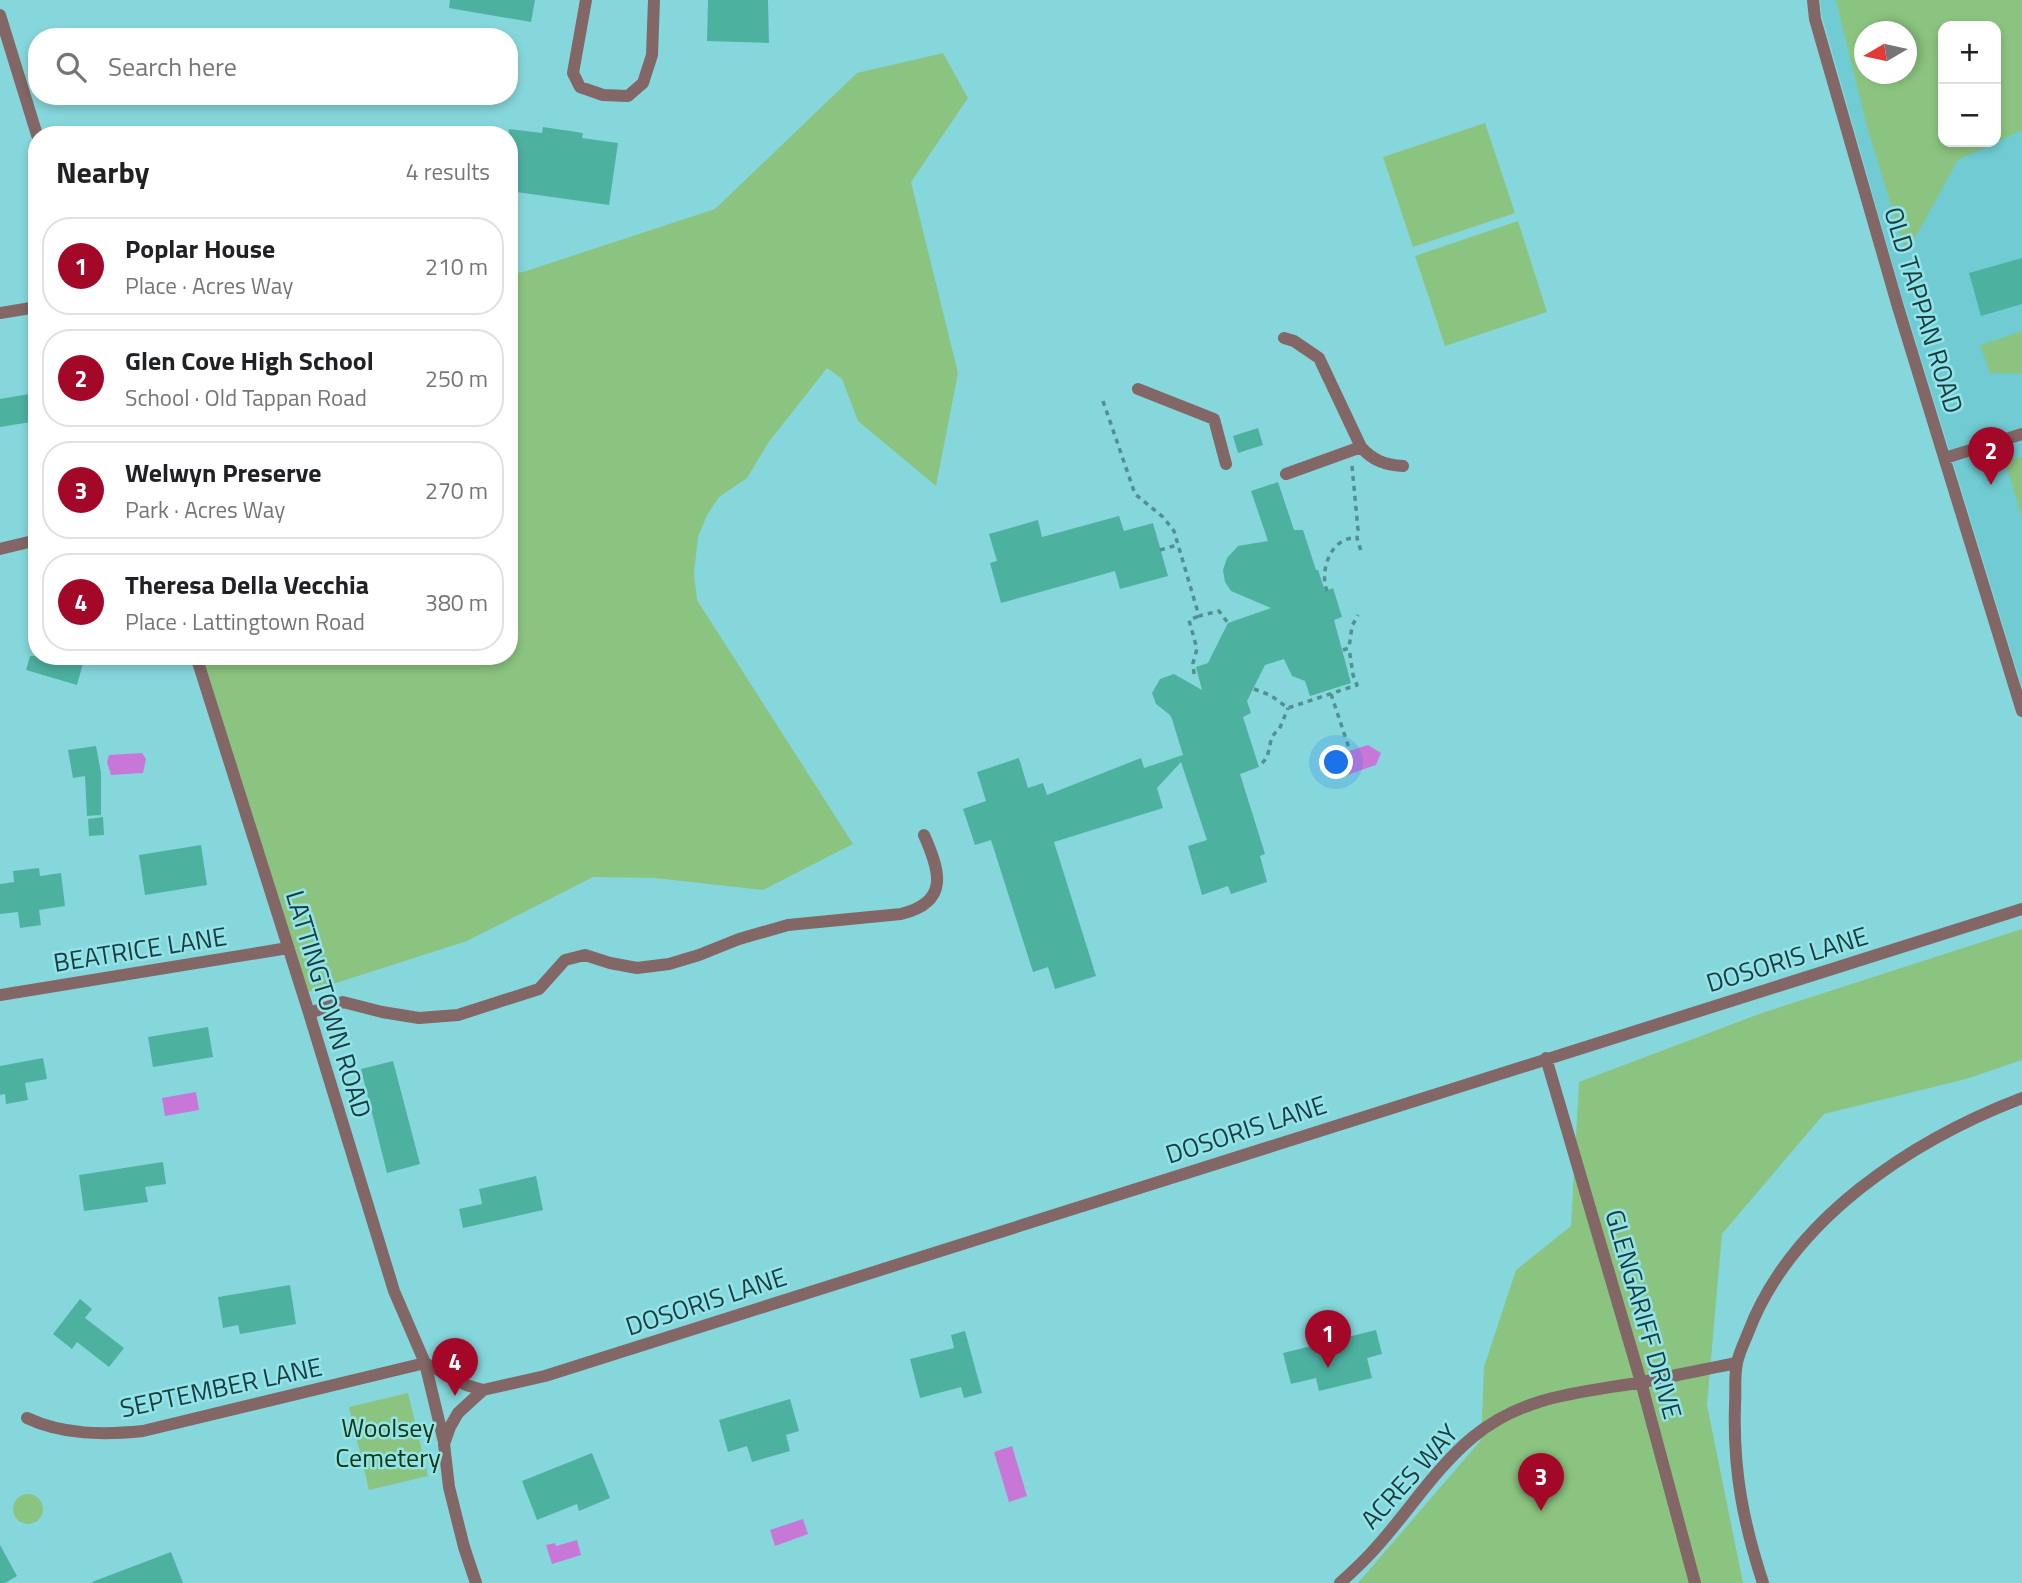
<!DOCTYPE html>
<meta charset="utf-8">
<style>
body{margin:0;font-family:"Titillium Web",sans-serif;background:#f2f2f2;color:#202124}
.controls{position:absolute;right:21px;top:21px;display:grid;overflow:hidden;border-radius:14px;box-shadow:0 4px 10px #0003}
.controls button{width:63px;height:63px;display:grid;place-items:center;padding:0;border:0;border-bottom:2px solid #e0e0e0;background:#fff;color:#202124;font:35px sans-serif}
.compass{position:absolute;left:1854px;top:21px;width:63px;height:63px;border-radius:50%;background:#fff;box-shadow:0 4px 10px #0003;rotate:261deg}
.you{position:absolute;left:1337px;top:763px;width:24px;height:24px;margin:-18px;border:5px solid #fff;border-radius:50%;background:#1a73e8;box-shadow:0 0 0 10px #1a73e833}
.badge{display:grid;place-items:center;width:46px;height:46px;border-radius:50%;background:#a40829;color:#fff;font-size:23px;font-weight:700}
.pin{position:absolute;translate:-50% -58px;filter:drop-shadow(0 2px 4px #0008)}
.pin::after{content:'';position:absolute;top:37px;width:24px;height:21px;background:inherit;clip-path:polygon(0 0,100% 0,50% 100%)}
.list{margin:0;padding:0;list-style:none}
h2{display:flex;justify-content:space-between;align-items:center;height:91px;margin:0;padding:0 28px;font-size:30px}
h2 small{font-size:23px;font-weight:400;color:#757577}
.list li{display:grid;grid-template-columns:46px 1fr auto;gap:21px;align-items:center;box-sizing:border-box;height:98px;margin:0 14px 14px;padding:0 14px;border:2px solid #e0e0e0;border-radius:28px}
.list b{display:block;font-size:26px;white-space:nowrap}
.list p{margin:0;font-size:23px;white-space:nowrap;color:#757577}
.list em{font-size:23px;font-style:normal;color:#757577}
.icon{flex:none;width:38px;height:38px;fill:none;stroke:currentColor;stroke-width:2;stroke-linecap:round;stroke-linejoin:round}
.map{position:relative;flex:none;width:2022px;height:1583px;overflow:hidden}
.search{position:absolute;background:#fff;box-shadow:0 4px 10px #0003;left:28px;top:28px;width:490px;height:77px;display:flex;align-items:center;gap:18px;box-sizing:border-box;padding:0 24px;border-radius:28px;color:#757577;font-size:26px}
.panel{position:absolute;background:#fff;box-shadow:0 4px 10px #0003;left:28px;top:126px;width:490px;height:539px;border-radius:28px}
.map>svg:first-child{display:block}
</style>
<div class="map">
<svg width="2022" height="1583" viewBox="0 0 2022 1583">
<rect width="100%" height="100%" fill="#86d7dc"/>
<path fill="#70ccd2" fill-rule="evenodd" d="M1820 0H2022V687L1898 283 1822 16ZM1943 26H1996V142H1943ZM1864 32H1906V74H1864Z"/>
<path fill="#8bc480" fill-rule="evenodd" d="M1836 0H2022V130L1958 160 1906 254 1866 123ZM1943 26H1996V142H1943ZM1864 32H1906V74H1864Z
M943 53 968 98 911 182 958 373 936 486 858 421 842 379 827 368 768 443 747 478 719 497 707 515 698 537 694 573 697 600 853 844 763 890 655 878 593 877 467 941 308 992 202 656H509V274L523 272 715 209 857 73Z
M1485 123 1515 213 1413 247 1383 157Z
M1518 221 1547 312 1445 346 1415 256Z
M2022 331V374L1990 373 1980 345Z
M2022 457V518L2005 462Z
M2022 929V1060L1966 1079 1824 1114 1722 1234 1707 1405 1743 1583H1358L1481 1440 1484 1367 1516 1270 1571 1226 1579 1082 1759 1014Z
M408 1393 428 1476 369 1490 349 1407Z
M13 1509a15 15 0 1 1 30 0a15 15 0 1 1-30 0Z"/>
<path fill="#c877d9" d="M1368 745 1381 753 1376 765 1338 778 1326 772 1325 768 1329 763 1331 757Z
M142 753 146 759 143 773 111 775 107 762 109 755Z
M196 1092 199 1110 165 1116 162 1098Z
M1012 1446 1027 1496 1009 1502 994 1452Z
M803 1519 808 1534 775 1546 770 1530Z
M577 1540 581 1555 552 1564 546 1545 555 1543 556 1546Z"/>
<path fill="#4db1a0" d="M450 0H535L531 22 449 8Z
M708 0H768L769 43 707 41Z
M543 127 583 133 582 138 618 143 609 205 509 191V129L542 133Z
M2022 258V304L1981 316 1969 273Z
M35 393 37 421 0 427V399Z
M1258 428 1263 445 1238 453 1233 436Z
M1278 482 1294 530H1303L1316 570H1318L1325 591 1333 588 1342 617 1334 620 1351 683 1310 696 1305 681 1292 676 1284 659 1265 665 1247 701 1251 713 1243 717 1259 767 1240 774 1265 854 1260 856 1267 882 1231 894 1228 886 1202 895 1188 846 1207 840 1181 762 1157 788 1163 808 1054 842 1096 976 1055 989 1048 967 1033 972 991 840 975 845 963 809 986 801 977 772 1019 758 1028 788 1043 783 1047 795 1141 758 1144 768 1183 755 1172 719 1170 715 1156 704 1152 693 1160 679 1174 674 1202 690 1196 667 1208 663 1228 623 1271 608 1231 591 1225 582 1223 570 1227 558 1238 546 1268 541 1251 491Z
M1119 516 1124 531 1153 523 1168 576 1120 589 1115 571 1001 603 990 563 997 561 989 534 1038 520 1042 537Z
M30 656H85L77 685 26 670Z
M96 746 101 773V815L87 816 85 776 73 778 68 750Z
M103 817 104 835 89 836 88 819Z
M201 845 207 885 145 895 139 855Z
M39 868 40 876 61 873 65 906 39 910 41 925 20 928 18 912 0 914V884L14 882 13 871Z
M208 1027 213 1057 153 1067 148 1037Z
M43 1058 47 1079 25 1083 28 1100 6 1104 5 1094 0 1095V1066Z
M393 1061 420 1164 387 1173 361 1069Z
M163 1162 166 1184 145 1187 148 1202 84 1211 79 1175Z
M536 1176 543 1210 463 1228 459 1209 482 1204 479 1189Z
M290 1285 296 1324 240 1334 238 1325 223 1328 218 1297Z
M80 1299 92 1309 85 1318 124 1348 109 1367 77 1342 72 1349 53 1334Z
M1376 1330 1382 1354 1367 1358 1372 1378 1319 1391 1316 1378 1291 1384 1283 1353Z
M965 1331 982 1393 964 1398 961 1387 920 1398 910 1359 954 1348 951 1335Z
M790 1399 799 1431 786 1435 790 1451 752 1462 747 1446 728 1452 719 1420Z
M592 1453 610 1498 579 1511 577 1504 537 1520 522 1481Z
M0 1545 17 1576 5 1583H0Z
M171 1552 183 1583H93L92 1582Z"/>
<g fill="none" stroke-linecap="round" stroke-linejoin="round">
<path stroke="#538e91" stroke-width="3.5" stroke-dasharray="5 5" stroke-linecap="butt" d="M1103 401 1135 494 1163 517 1174 531 1199 616 1219 611 1228 623
M1352 466 1358 530 1357 538 1361 551
M1160 550 1177 545
M1327 591C1319 571 1331 536 1357 538
M1343 650 1349 648 1352 626 1358 615
M1194 674 1193 663 1197 649 1189 620 1199 616
M1254 689 1270 695 1288 708 1357 685 1353 675 1349 648
M1331 694 1350 751
M1262 763C1273 754 1266 737 1279 730L1288 708"/>
<path stroke="#826766" stroke-width="12" d="M586 0 573 73 580 87 603 95 628 96 643 83 652 55 654 0
M1813 0 1815 19 1898 307 2022 711
M0 15 37 135
M0 313 37 307
M1284 338 1294 341 1319 358 1361 447C1372 460 1385 465 1403 466
M1138 389 1214 419 1226 464
M1945 458 2022 434
M1286 474 1361 447
M0 549 37 540
M196 656 309 1013 394 1291 425 1363 466 1385 483 1390
M0 995 288 948
M309 1013 343 1002 382 1012 419 1018 458 1015 539 989 565 960 585 955 610 963 637 968 669 964 699 955 739 939 788 925 901 914C950 902 940 871 924 835
M1546 1058 1641 1382 1695 1583
M27 1418C63 1435 104 1435 143 1431L425 1363 444 1442
M476 1583 464 1547 449 1487 444 1444 450 1427 458 1413 483 1390 545 1376 2022 909
M1340 1583C1351 1573 1361 1564 1371 1553 1406 1516 1433 1470 1473 1437 1524 1395 1580 1393 1642 1382 1674 1376 1705 1369 1737 1363
M1763 1583C1743 1522 1733 1470 1735 1406 1736 1392 1734 1377 1737 1363 1739 1353 1744 1343 1748 1333 1791 1219 1912 1140 2022 1098"/>
</g>
<g text-anchor="middle" dominant-baseline="central" stroke-width="5" stroke-linejoin="round" paint-order="stroke">
<g font-size="26" fill="#1a3c3e" stroke="#93e4e9">
<text transform="translate(1924 310) rotate(73)">OLD TAPPAN ROAD</text>
<text transform="translate(140 949) rotate(-9)">BEATRICE LANE</text>
<text transform="translate(1787 959) rotate(-17)">DOSORIS LANE</text>
<text transform="translate(329 1004) rotate(73)">LATTINGTOWN ROAD</text>
<text transform="translate(1246 1129) rotate(-18)">DOSORIS LANE</text>
<text transform="translate(706 1301) rotate(-18)">DOSORIS LANE</text>
<text transform="translate(1644 1314) rotate(74)">GLENGARIFF DRIVE</text>
<text transform="translate(221 1387) rotate(-12)">SEPTEMBER LANE</text>
<text transform="translate(1409 1476) rotate(-48)">ACRES WAY</text>
</g>
<g font-size="26" fill="#14350d" stroke="#93e4e9">
<text x="388" y="1427">Woolsey<tspan x="388" dy="30">Cemetery</tspan></text>
</g>
</g>
</svg>
<div class="controls">
<button>+</button>
<button>−</button>
</div>
<svg class="compass" viewBox="-18 -18 36 36"><path d="M0-13l5 13h-10z" fill="#e53935"/><path d="M0 13l5-13h-10z" fill="#757577"/></svg>
<div class="you"></div>
<div class="pin badge" style="left:1328px;top:1368px">1</div>
<div class="pin badge" style="left:1991px;top:485px">2</div>
<div class="pin badge" style="left:1541px;top:1511px">3</div>
<div class="pin badge" style="left:455px;top:1396px">4</div>
<div class="search"><svg class="icon" aria-label="search" viewBox="0 0 24 24"><circle cx="10" cy="10" r="6"/><path d="M15 15l6 6"/></svg>Search here</div>
<section class="panel">
<h2>Nearby<small>4 results</small></h2>
<ul class="list">
<li><span class="badge">1</span><div><b>Poplar House</b><p>Place · Acres Way</p></div><em>210 m</em></li>
<li><span class="badge">2</span><div><b>Glen Cove High School</b><p>School · Old Tappan Road</p></div><em>250 m</em></li>
<li><span class="badge">3</span><div><b>Welwyn Preserve</b><p>Park · Acres Way</p></div><em>270 m</em></li>
<li><span class="badge">4</span><div><b>Theresa Della Vecchia</b><p>Place · Lattingtown Road</p></div><em>380 m</em></li>
</ul>
</section>
</div>
